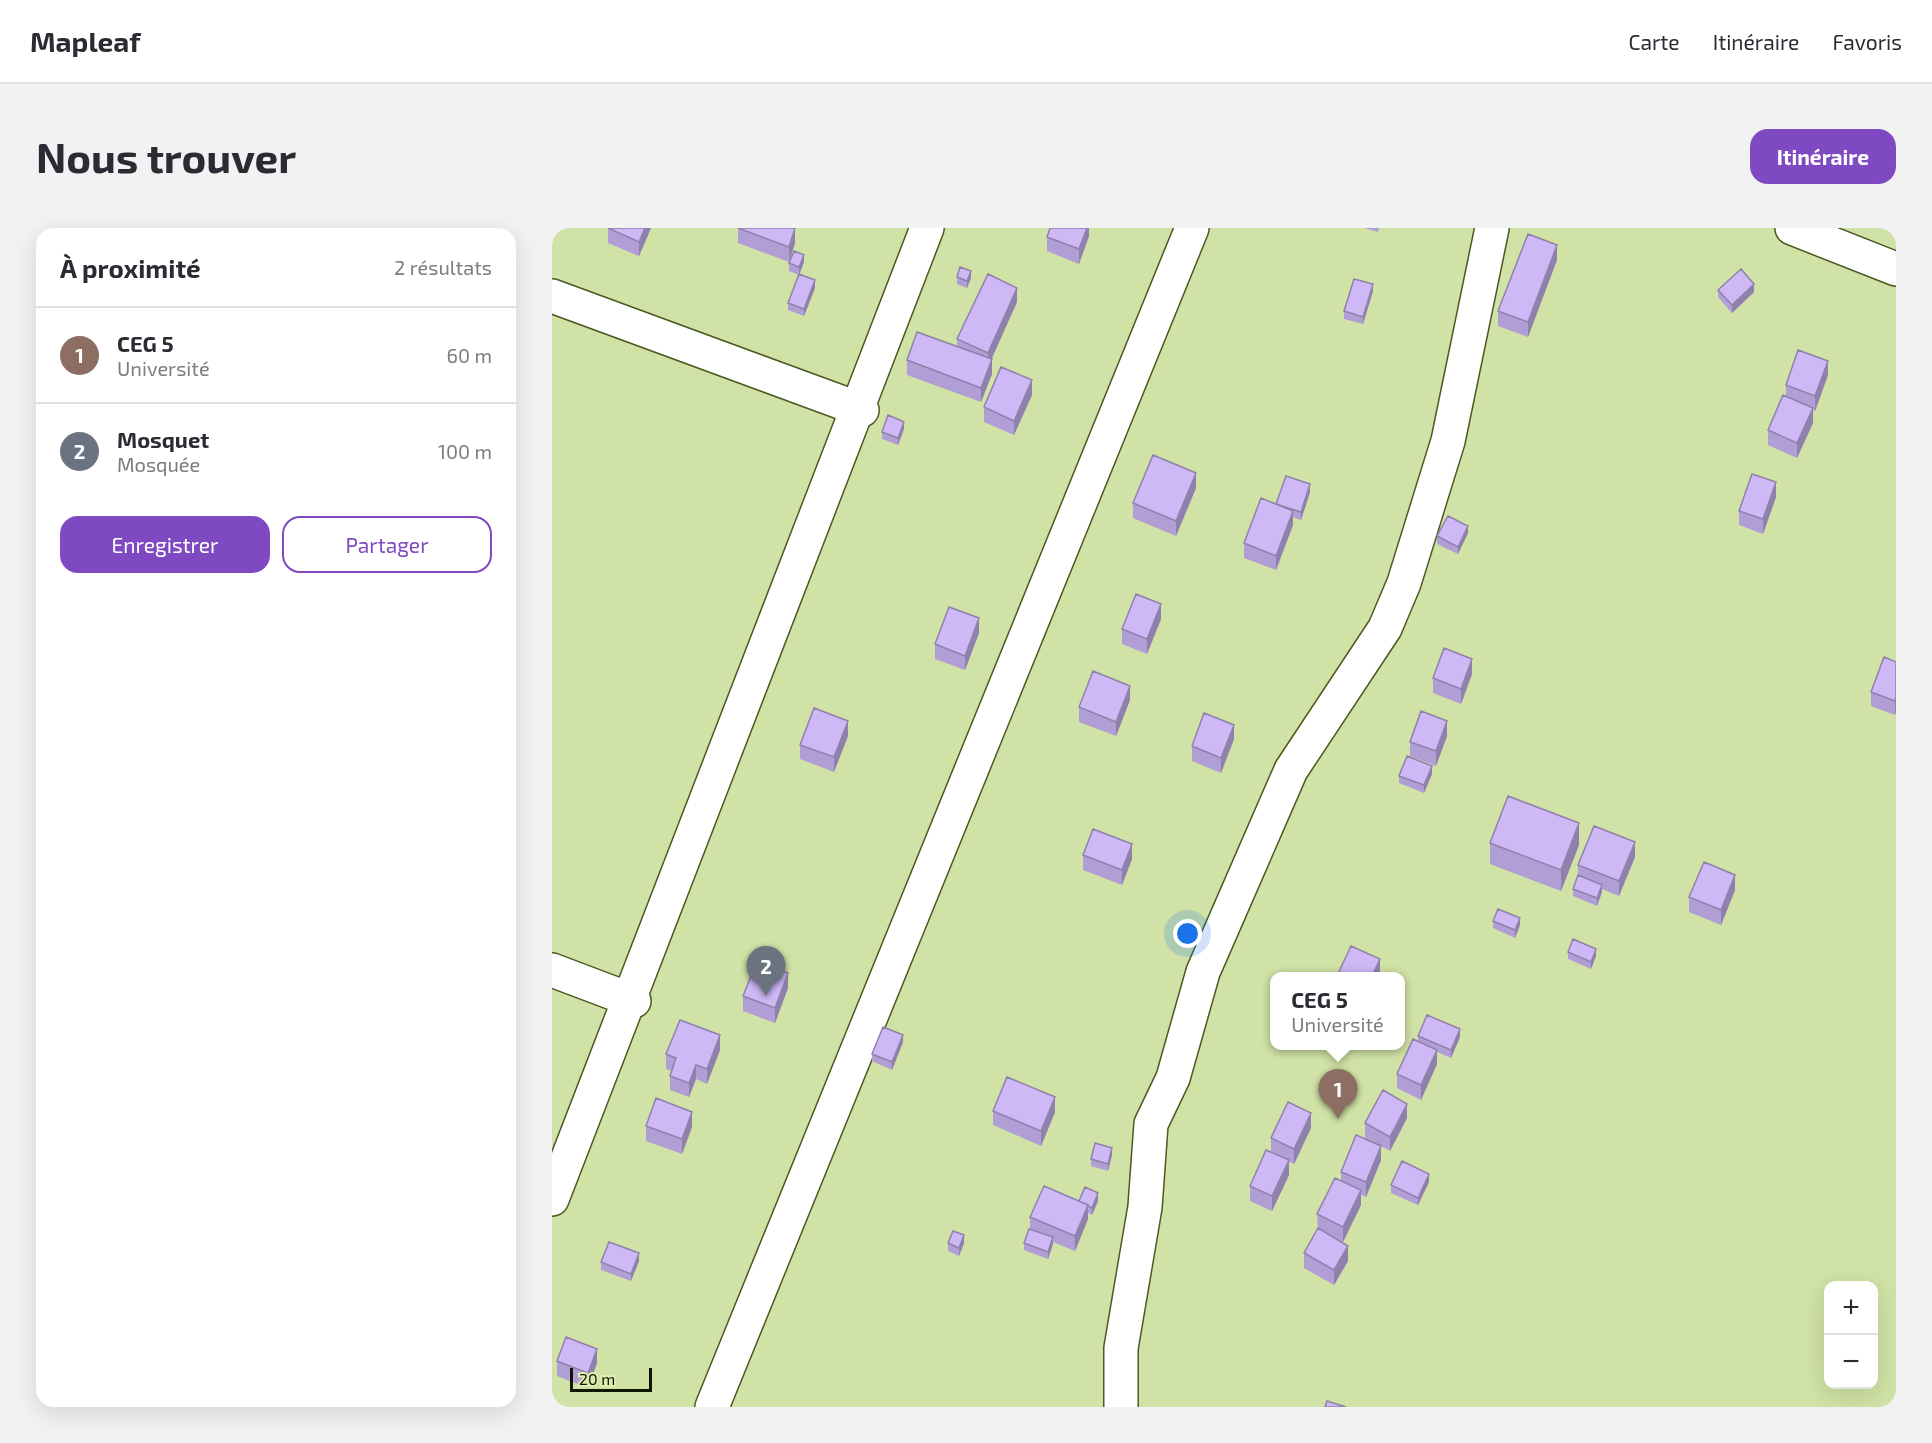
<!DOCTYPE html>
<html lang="fr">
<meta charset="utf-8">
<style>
body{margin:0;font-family:"Exo 2",sans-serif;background:#f2f2f3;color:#2b2b33}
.controls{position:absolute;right:18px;bottom:18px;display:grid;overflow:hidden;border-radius:12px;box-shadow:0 6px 24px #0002}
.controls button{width:54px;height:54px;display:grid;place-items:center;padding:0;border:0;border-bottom:2px solid #e1e1e2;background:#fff;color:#2b2b33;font:30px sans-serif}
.scale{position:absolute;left:18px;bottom:15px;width:82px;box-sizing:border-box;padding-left:6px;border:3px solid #111602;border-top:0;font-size:16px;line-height:21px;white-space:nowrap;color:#111602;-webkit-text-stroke:4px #ddefb1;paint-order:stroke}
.you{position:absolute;left:636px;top:706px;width:21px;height:21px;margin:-15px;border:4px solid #fff;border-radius:50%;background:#1a73e8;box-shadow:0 0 0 9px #1a73e833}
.badge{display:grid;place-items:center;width:39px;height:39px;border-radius:50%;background:#7f4ac1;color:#fff;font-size:20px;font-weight:700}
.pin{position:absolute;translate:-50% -50px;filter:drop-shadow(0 2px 3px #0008)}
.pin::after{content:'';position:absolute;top:32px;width:21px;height:18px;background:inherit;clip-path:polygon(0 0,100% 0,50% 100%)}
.popup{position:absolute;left:718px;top:744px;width:135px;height:78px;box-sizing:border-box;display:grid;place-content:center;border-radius:12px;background:#fff;filter:drop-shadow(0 2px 4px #0005);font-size:20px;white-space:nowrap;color:#7c7c81}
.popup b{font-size:22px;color:#2b2b33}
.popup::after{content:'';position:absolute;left:50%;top:100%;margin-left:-12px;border:12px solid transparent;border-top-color:#fff}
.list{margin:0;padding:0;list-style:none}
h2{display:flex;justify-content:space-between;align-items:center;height:78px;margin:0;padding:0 24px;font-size:26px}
h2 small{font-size:20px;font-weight:400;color:#7c7c81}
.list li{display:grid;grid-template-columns:39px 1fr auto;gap:18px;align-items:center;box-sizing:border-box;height:96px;padding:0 24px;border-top:2px solid #e1e1e2}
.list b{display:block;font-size:22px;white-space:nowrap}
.list p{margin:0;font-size:20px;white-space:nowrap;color:#7c7c81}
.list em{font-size:20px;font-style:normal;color:#7c7c81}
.actions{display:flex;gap:12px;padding:18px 24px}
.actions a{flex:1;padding:14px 0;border:2px solid #7f4ac1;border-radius:18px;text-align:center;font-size:21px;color:#7f4ac1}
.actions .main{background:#7f4ac1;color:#fff}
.map{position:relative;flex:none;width:1344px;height:1179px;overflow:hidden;border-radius:18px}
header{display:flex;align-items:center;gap:36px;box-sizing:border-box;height:84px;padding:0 30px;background:#fff;border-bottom:2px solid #e1e1e2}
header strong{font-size:28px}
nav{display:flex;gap:33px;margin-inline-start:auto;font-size:21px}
.intro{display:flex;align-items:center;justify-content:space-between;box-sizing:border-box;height:144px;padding:0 36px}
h1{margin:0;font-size:42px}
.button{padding:15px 27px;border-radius:18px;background:#7f4ac1;color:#fff;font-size:21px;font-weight:700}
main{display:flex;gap:36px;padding:0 36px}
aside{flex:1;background:#fff;border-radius:18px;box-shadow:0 6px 24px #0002}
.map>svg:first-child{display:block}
</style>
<header>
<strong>Mapleaf</strong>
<nav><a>Carte</a><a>Itinéraire</a><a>Favoris</a></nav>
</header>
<div class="intro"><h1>Nous trouver</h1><a class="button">Itinéraire</a></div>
<main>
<aside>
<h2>À proximité<small>2 résultats</small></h2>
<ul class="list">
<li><span class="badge" style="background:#8d6e63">1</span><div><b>CEG 5</b><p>Université</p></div><em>60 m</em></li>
<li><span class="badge" style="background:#6b7280">2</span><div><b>Mosquet</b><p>Mosquée</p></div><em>100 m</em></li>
</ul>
<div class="actions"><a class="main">Enregistrer</a><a>Partager</a></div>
</aside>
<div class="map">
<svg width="1344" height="1179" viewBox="0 0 1344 1179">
<rect width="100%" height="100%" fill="#d0e2a5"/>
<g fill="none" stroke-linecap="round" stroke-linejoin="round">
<g stroke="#4c5920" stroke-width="36">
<path id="minor" d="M1240 0 1344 41
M0 68 310 182
M0 742 82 773
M0 971 375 0
M160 1179 640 0
M569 1179V1120L593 979 599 896 621 850 651 744 739 542 833 400 852 355 896 213 940 0"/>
</g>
<use href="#minor" stroke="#fff" stroke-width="33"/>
</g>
<path fill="#b19ed4" d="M56 0H99L87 28 56 15Z
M186 0 243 15 237 34 186 15Z
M537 0V8L527 36 495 23V9Z
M812 0H827L826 4Z
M1005 32 976 109 946 98V83Z
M252 34 247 47 237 43V35Z
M405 49 419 50 415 60 405 56Z
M263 60 252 88 236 82V75Z
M1166 62 1202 64 1180 85 1166 69Z
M821 63 811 96 792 91V83Z
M465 74 439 131 440 146 429 174 355 147V132L405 119V111Z
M1276 147 1263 183 1261 182V195L1245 230 1216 217V202L1234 168V157Z
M480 167 462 207 432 194V179Z
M352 201 346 217 330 211V204Z
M644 260 624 308 581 290V275Z
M758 264 749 292 741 289V297L724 342 692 330V315Z
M1224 269 1211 306 1187 297V283Z
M916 305 906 326 885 316V308Z
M609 391 595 426 570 416V401Z
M427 405 413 442 383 431V416Z
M1344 434 1343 487 1319 478V464Z
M920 446 909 476 881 465V450Z
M578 472 564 508 527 494V479Z
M296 508 282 544 248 531V517Z
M895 508 884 538 858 528V514Z
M682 511 669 545 640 533V518Z
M880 546 872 565 847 555V548Z
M938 615 1027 617 1009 663 938 636Z
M531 627 580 631 570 657 531 642Z
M1083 629 1067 668 1050 661V664L1045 678 1021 668V661L1026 648V637Z
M1183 662 1169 697 1137 684V669Z
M941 693 968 697 963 710 941 700Z
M1016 724 1044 728 1039 741 1016 731Z
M236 760 223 795 191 783V768Z
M866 808 908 809 899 830 885 824V836L869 872 845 860V846L866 813Z
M351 814 340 842 320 833V826Z
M168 822 155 856 144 851 137 869 118 862V848L120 843 114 841V826Z
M441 883 503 884 489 918 441 897Z
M855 890 838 923 829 918V932L814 969 809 967V977L791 1014 771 1004 796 1033 782 1057 752 1040V1025L766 1001 765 986 789 953V944L821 914 813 910V895Z
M94 898 140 899 130 926 94 913Z
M759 900 742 936 737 934V947L720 983 698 973V958L719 925V910Z
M560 927 556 943 539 938V931Z
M877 954 866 977 839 965V957Z
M527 973H546L540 987 536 985V991L523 1023 501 1014V1016L496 1031 472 1022V1015L478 1001V989Z
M396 1015H412L407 1028 396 1023Z
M87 1033 79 1053 49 1042V1034Z
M5 1133 45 1135 36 1160 5 1148Z"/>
<path fill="#9081ac" d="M93 0H99L87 28V14Z
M243 0V15L237 34V19Z
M535 0H537V8L527 36V21Z
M1005 17V32L976 109V94Z
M252 27V34L247 47V39Z
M419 43V50L415 60V53Z
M263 52V60L252 88V81Z
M821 56V63L811 96V89Z
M1202 56V64L1180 85V77Z
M465 60V74L436 139V125Z
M440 131V146L429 174V160Z
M1276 133V147L1263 183V168Z
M480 152V167L462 207V193Z
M1261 180V195L1245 230V215Z
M352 194V201L346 217V210Z
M644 245V260L624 308V293Z
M1224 254V269L1211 306V291Z
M758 256V264L749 292V284Z
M741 283V297L724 342V328Z
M916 298V305L906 326V319Z
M609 376V391L595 426V411Z
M427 390V405L413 442V428Z
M920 431V446L909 476V461Z
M578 458V472L564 508V494Z
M1344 469V484L1343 487V473Z
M296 493V508L282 544V529Z
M895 493V508L884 538V523Z
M682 497V511L669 545V530Z
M880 538V546L872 565V557Z
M1027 595V617L1009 663V642Z
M1083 614V629L1067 668V653Z
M580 616V631L570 657V642Z
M1183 647V662L1169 697V682Z
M1050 657V664L1045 678V670Z
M968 690V697L963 710V702Z
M1044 721V728L1039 741V734Z
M828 731V746L826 748H820Z
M236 745V760L223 795V780Z
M908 801V809L899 830V822Z
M168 807V822L155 856V841Z
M351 807V814L340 842V834Z
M885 822V836L869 872V857Z
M144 837V851L137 869V855Z
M503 869V884L489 918V903Z
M855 876V890L838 923V909Z
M140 884V899L130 926V911Z
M759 885V900L742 936V921Z
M829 918V932L814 969V954Z
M560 920V927L556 943V936Z
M737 932V947L720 983V968Z
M877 946V954L866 977V970Z
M809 962V977L791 1014V999Z
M546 965V973L540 987V980Z
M536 977V991L523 1023V1008Z
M412 1007V1015L407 1028V1020Z
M501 1009V1016L496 1031V1024Z
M796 1018V1033L782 1057V1042Z
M87 1025V1033L79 1053V1046Z
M45 1121V1135L36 1160V1145Z"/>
<path fill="#ceb8f6" stroke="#9081ac" stroke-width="1.5" d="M56 0H93L87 14Z
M186 0H243L237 19Z
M498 0H535L527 21 495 9Z
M976 6 1005 17 976 94 946 83Z
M242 23 252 27 247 39 237 35Z
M408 39 419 43 415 53 405 49Z
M1189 41 1202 56 1180 77 1166 62Z
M247 46 263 52 252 81 236 75Z
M436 46 465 60 436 125 405 111Z
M802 51 821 56 811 89 792 83Z
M365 104 440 131 429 160 355 132Z
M1246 122 1276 133 1263 168 1234 157Z
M449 139 480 152 462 193 432 179Z
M1231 167 1261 180 1245 215 1216 202Z
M336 187 352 194 346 210 330 204Z
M601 227 644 245 624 293 581 275Z
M1200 246 1224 254 1211 291 1187 283Z
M734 248 758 256 749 284 724 276Z
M709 270 741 283 724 328 692 315Z
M896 288 916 298 906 319 885 308Z
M584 366 609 376 595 411 570 401Z
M397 379 427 390 413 428 383 416Z
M892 420 920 431 909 461 881 450Z
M1332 429 1344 434V469L1343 473 1319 464Z
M541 443 578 458 564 494 527 479Z
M262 480 296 493 282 529 248 517Z
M869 483 895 493 884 523 858 514Z
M652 485 682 497 669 530 640 518Z
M855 528 880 538 872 557 847 548Z
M956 568 1027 595 1009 642 938 615Z
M1042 598 1083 614 1067 653 1026 637Z
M541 601 580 616 570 642 531 627Z
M1152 634 1183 647 1169 682 1137 669Z
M1026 647 1050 657 1045 670 1021 661Z
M946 681 968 690 963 702 941 693Z
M1021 711 1044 721 1039 734 1016 724Z
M799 718 828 731 820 748H785Z
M205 733 236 745 223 780 191 768Z
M875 787 908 801 899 822 866 808Z
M128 792 168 807 155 841 144 837 137 855 118 848 124 830 114 826Z
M331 799 351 807 340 834 320 826Z
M861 811 885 822 869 857 845 846Z
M455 849 503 869 489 903 441 883Z
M831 862 855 876 838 909 813 895Z
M104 870 140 884 130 911 94 898Z
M736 874 759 885 742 921 719 910Z
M804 907 829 918 814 954 789 944Z
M543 915 560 920 556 936 539 931Z
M714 922 737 932 720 968 698 958Z
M850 933 877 946 866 970 839 957Z
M783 950 809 962 791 999 765 986Z
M492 958 536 977 523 1008 478 989Z
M533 959 546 965 540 980 536 978V977L527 973Z
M766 1000 796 1018 782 1042 752 1025Z
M477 1001 501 1009 496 1024 472 1015Z
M401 1003 412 1007 407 1020 396 1015Z
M57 1014 87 1025 79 1046 49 1034Z
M14 1109 45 1121 36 1145 5 1133Z
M775 1173 794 1179H773Z"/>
</svg>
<div class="controls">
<button>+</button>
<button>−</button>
</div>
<div class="scale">20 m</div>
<div class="you"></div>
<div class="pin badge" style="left:786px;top:891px;background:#8d6e63">1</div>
<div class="popup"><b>CEG 5</b>Université</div>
<div class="pin badge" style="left:214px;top:768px;background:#6b7280">2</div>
</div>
</main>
